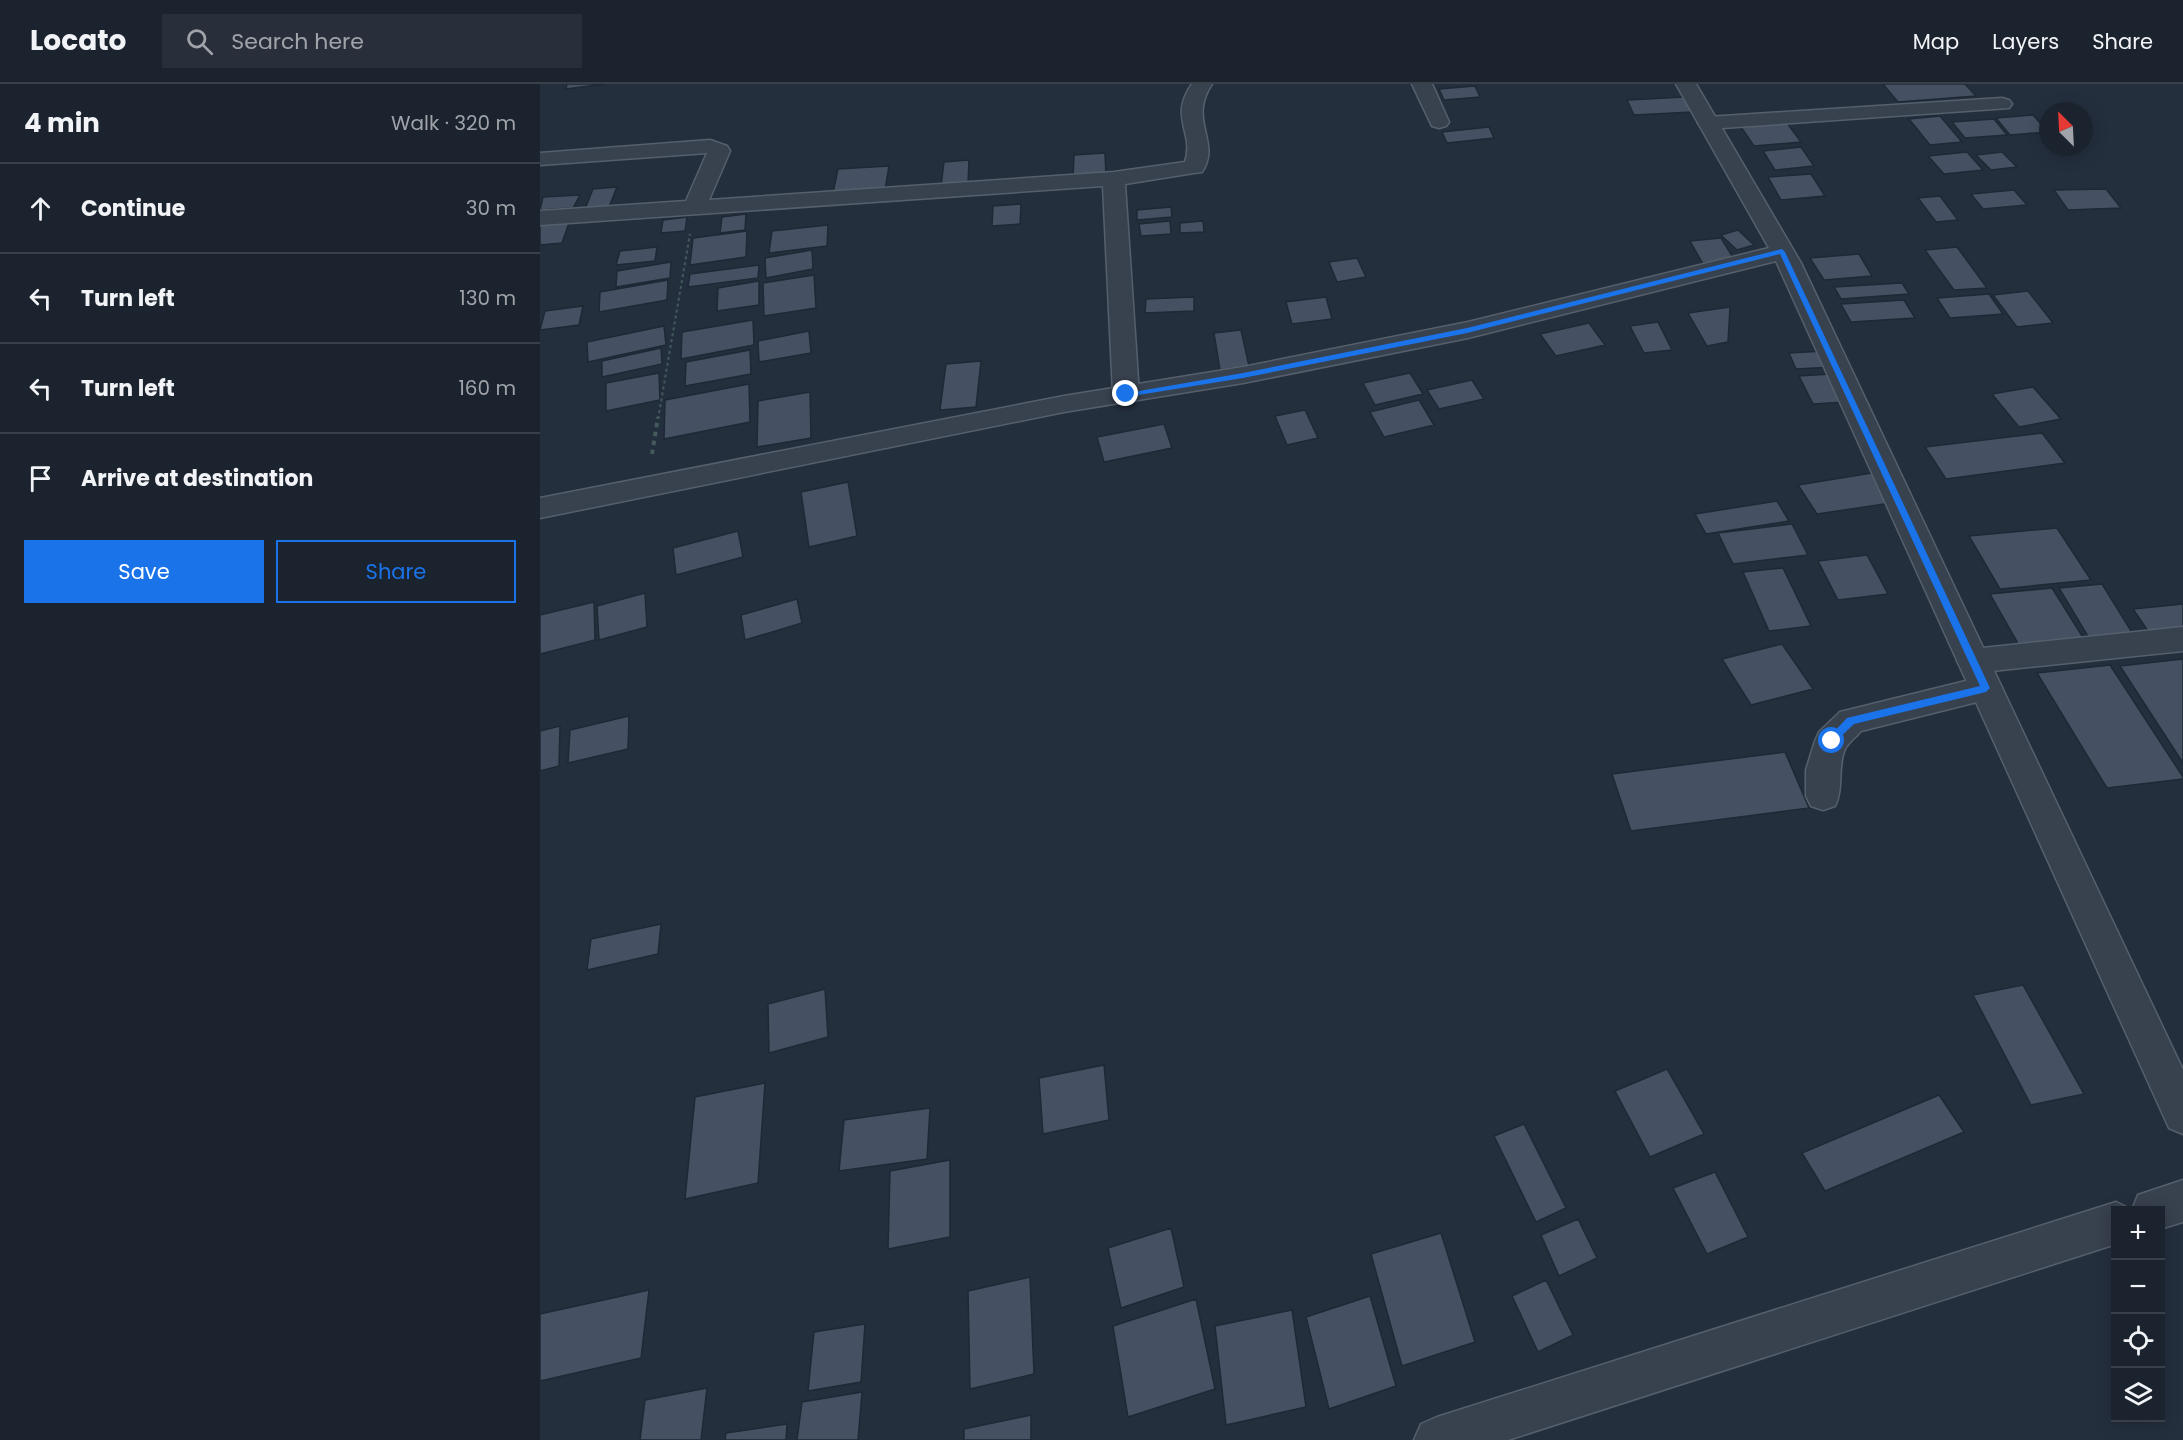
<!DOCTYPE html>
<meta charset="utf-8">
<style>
body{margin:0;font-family:Poppins,sans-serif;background:#282f3a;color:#f1f3f6}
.controls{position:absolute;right:18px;bottom:18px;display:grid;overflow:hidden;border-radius:0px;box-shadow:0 3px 15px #0003}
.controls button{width:54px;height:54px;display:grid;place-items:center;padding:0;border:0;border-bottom:2px solid #39404a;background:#1b232e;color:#f1f3f6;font:30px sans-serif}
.compass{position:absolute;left:1499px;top:18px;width:54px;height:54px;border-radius:50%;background:#1b232e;box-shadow:0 3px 15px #0003;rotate:336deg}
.stop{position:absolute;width:18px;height:18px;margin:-14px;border:4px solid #1a73e8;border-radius:50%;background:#fff}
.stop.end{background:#1a73e8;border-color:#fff;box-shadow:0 2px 6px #0008}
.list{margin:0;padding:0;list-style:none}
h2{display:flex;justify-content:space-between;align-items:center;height:78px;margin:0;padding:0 24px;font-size:26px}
h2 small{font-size:20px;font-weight:400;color:#a0a4aa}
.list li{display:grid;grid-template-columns:39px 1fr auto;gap:18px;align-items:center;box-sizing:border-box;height:90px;padding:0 24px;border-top:2px solid #39404a}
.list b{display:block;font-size:22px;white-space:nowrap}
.list em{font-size:20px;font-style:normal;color:#a0a4aa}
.actions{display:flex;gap:12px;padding:18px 24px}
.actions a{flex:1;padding:14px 0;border:2px solid #1a73e8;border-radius:0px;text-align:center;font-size:21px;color:#1a73e8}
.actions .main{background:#1a73e8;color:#fff}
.icon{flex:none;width:33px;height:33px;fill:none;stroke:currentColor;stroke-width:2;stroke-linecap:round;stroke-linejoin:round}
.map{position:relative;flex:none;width:1643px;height:1356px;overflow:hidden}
header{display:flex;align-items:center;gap:36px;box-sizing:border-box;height:84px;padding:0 30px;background:#1b232e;border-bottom:2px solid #39404a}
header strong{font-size:28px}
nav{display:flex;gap:33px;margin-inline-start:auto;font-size:21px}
.search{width:420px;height:54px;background:#282f3a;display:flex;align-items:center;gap:15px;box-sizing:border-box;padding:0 21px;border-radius:0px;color:#a0a4aa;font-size:22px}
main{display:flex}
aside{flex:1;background:#1b232e}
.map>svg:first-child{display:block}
</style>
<header>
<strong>Locato</strong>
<div class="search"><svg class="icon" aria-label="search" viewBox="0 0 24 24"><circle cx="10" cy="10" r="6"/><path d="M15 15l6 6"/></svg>Search here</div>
<nav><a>Map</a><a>Layers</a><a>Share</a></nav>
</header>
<main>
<aside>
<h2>4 min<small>Walk · 320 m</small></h2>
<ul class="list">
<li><svg class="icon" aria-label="ahead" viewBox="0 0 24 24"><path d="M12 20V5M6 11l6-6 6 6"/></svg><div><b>Continue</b></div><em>30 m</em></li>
<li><svg class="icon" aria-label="left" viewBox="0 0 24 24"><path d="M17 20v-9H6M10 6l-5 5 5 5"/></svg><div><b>Turn left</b></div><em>130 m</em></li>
<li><svg class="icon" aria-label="left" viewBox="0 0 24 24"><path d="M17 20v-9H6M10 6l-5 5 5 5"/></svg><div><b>Turn left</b></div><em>160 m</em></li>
<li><svg class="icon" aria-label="arrive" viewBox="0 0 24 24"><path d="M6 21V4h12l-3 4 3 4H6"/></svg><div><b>Arrive at destination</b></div></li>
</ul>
<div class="actions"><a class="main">Save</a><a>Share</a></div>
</aside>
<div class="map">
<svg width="1643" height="1356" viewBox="0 0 1643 1356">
<rect width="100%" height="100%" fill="#242f3e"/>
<path fill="#455162" stroke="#1f2835" stroke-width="1.5" d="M27 0H65L26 5Z
M1343 0H1425L1436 12 1358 18Z
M935 2 940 13 904 16 899 5Z
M1145 13 1152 28 1094 31 1087 16Z
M1493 31 1508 48 1470 51 1456 34Z
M1400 32 1422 58 1390 61 1369 35Z
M1454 35 1467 51 1425 54 1412 38Z
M1247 39 1261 58 1214 62 1201 43Z
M949 43 954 54 907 59 902 48Z
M1261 63 1274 82 1235 86 1223 67Z
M1427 68 1443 86 1404 90 1388 72Z
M1462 68 1477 83 1451 86 1436 71Z
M565 69 566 92 533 94 534 71Z
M429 76 428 100 401 102 404 78Z
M349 82 345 106 293 109 298 85Z
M1271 90 1285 112 1241 116 1228 93Z
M77 103 69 123 45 125 53 105Z
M1566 105 1581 124 1528 126 1514 106Z
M1474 106 1487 121 1443 125 1431 110Z
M40 111 33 124 0 126 3 113Z
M1400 112 1418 136 1396 138 1378 114Z
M481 120 480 140 452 142 453 122Z
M631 123 632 133 597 136V126Z
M206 130 205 146 180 149 182 133Z
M147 133 145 147 121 149 123 136Z
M30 136 22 159 0 161V138Z
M630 137 631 150 601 152 599 140Z
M663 137 664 148 640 149V139Z
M288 141 287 162 229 169 232 147Z
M1198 146 1214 161 1197 166 1181 151Z
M207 147 206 173 150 181 153 154Z
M1181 154 1195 177 1163 180 1150 157Z
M117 163 115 177 76 181 80 167Z
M1417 163 1447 204 1414 206 1385 166Z
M272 166 273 185 226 194 225 174Z
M1319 170 1332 192 1284 196 1270 174Z
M817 174 826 193 797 198 789 178Z
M131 178 130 194 76 203 77 187Z
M219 181 218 194 148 203 150 190Z
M274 191 276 224 224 232 223 199Z
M128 196 127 216 59 228 60 208Z
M219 197V221L177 227 178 204Z
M1362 199 1369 210 1301 215 1294 203Z
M1488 207 1513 239 1477 243 1453 211Z
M1449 210 1463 230 1410 234 1397 214Z
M654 213V227L605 229 606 215Z
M786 213 792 235 752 240 746 218Z
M1364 216 1375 234 1311 238 1301 220Z
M43 222 39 241 0 246 5 227Z
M1190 223 1188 258 1167 262 1148 229Z
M213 236 214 261 141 275 142 248Z
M1118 238 1132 266 1104 269 1090 242Z
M1049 239 1065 261 1016 272 1000 250Z
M124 242 126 261 48 278 47 258Z
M701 246 709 282 680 286 674 249Z
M269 247 271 269 219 278 218 257Z
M121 264 122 280 62 293V277Z
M210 266 211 290 145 302 146 278Z
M1285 267 1293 283 1256 285 1249 269Z
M441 277 436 323 400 326 406 280Z
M119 289 120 316 66 327V299Z
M870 289 883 310 835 321 823 299Z
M1291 290 1306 318 1273 320 1259 292Z
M932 296 944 315 899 325 887 306Z
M209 300 210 338 124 355 125 316Z
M1493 303 1521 335 1479 343 1452 310Z
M270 308 271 354 217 363 218 317Z
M879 316 894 341 844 353 830 328Z
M765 326 778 354 747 361 735 332Z
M624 340 632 364 564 378 557 353Z
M1502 349 1525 379 1406 395 1385 363Z
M1338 388 1358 418 1277 430 1258 401Z
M308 398 317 452 269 463 261 408Z
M1237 417 1249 437 1166 450 1155 430Z
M1252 440 1268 471 1193 480 1178 449Z
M1517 444 1551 496 1460 505 1429 452Z
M198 447 203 473 136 491 133 464Z
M1327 471 1348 510 1298 516 1278 477Z
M1243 484 1271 542 1229 547 1203 488Z
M1562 500 1593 550 1549 554 1519 504Z
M1512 504 1549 563 1484 570 1450 510Z
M105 509 107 543 59 556 57 522Z
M257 515 262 539 205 556 201 531Z
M54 518 55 556 0 570V531Z
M1643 520V550L1612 553 1593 525Z
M1242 560 1273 605 1211 621 1182 575Z
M1643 575V679L1580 582Z
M1570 581 1643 693V695L1567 704 1497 589Z
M89 632 88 665 28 679 30 646Z
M20 642 19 682 0 687V647Z
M1245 668 1269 724 1091 747 1072 690Z
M121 840 118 870 47 886 51 855Z
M1483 901 1544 1010 1491 1021 1433 911Z
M285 905 288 953 229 969 228 920Z
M564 981 569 1036 503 1050 499 994Z
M1127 985 1164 1050 1110 1073 1075 1007Z
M225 999 218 1099 145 1115 155 1013Z
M1399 1011 1424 1048 1285 1107 1262 1069Z
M390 1024 387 1075 299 1087 304 1036Z
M984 1040 1026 1124 996 1138 954 1052Z
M410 1076V1153L348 1165 350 1087Z
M1175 1088 1208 1153 1167 1170 1133 1104Z
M1038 1135 1057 1174 1019 1192 1001 1151Z
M631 1144 644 1203 581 1224 568 1164Z
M901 1149 935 1258 862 1282 831 1170Z
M490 1193 494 1290 430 1305 428 1207Z
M1006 1196 1033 1251 998 1268 972 1212Z
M109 1206 101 1274 0 1297V1230Z
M830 1212 856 1302 789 1325 766 1233Z
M656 1215 675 1305 588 1333 573 1242Z
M752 1226 766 1323 686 1341 675 1242Z
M325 1240 321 1298 268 1307 274 1248Z
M167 1304 161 1356H100L105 1316Z
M322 1308 318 1356H257L262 1318Z
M491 1331V1356H424V1345Z
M247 1340 246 1356H185L186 1349Z"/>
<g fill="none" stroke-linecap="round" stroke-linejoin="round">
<g stroke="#565f6c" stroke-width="3">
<path id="minor" d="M652 0H672C647 37 682 58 662 88L654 89 585 100 599 310 595 316 586 318 577 316 573 310 563 102 0 141V127L146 117 167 69 0 81V69L170 56 187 62 190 67 169 116 574 88 645 78C655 48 628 34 652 0Z
M872 0H892L909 38 906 42 899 44 892 42Z
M1462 14 1469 16 1472 20 1469 24 1168 45 1161 43 1158 39 1161 35 1168 33Z
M1643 543V567L1433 589 1422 585 1417 577 1422 569 1433 565Z
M1446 592 1457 595 1462 604 1457 613 1321 647C1316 653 1308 659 1305 665 1297 684 1304 704 1295 722L1283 726 1271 722 1266 712V686L1275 657 1279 648 1300 628Z
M1643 1096V1138L1620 1145V1126H1592L1598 1111Z
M1576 1118 1592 1126H1576V1160L968 1356H874L881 1340 897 1333Z"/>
</g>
<g stroke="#565f6c" stroke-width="3">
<path id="tertiary" d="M1136 0H1156L1261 179 1643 986V1050L1629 1044 1236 177 928 254 703 299 524 328 0 434V414L524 312 703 283 928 238 1229 164Z"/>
</g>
<path stroke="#44595c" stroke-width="2" stroke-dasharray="3 3" stroke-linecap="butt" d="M118 335 150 150"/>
<path stroke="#44595c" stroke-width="4" stroke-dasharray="4.5 4.5" stroke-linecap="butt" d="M112 370 118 333"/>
<use href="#minor" fill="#38414e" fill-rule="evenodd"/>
<use href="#tertiary" fill="#38414e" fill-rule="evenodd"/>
</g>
<path fill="#1a73e8" d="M1242 165 1245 168 1450 604 1446 608 1314 640 1292 661 1287 657 1288 654 1307 634 1440 602 1240 170 927 249 703 294 586 313 582 310 703 289 927 244Z"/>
</svg>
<div class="controls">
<button>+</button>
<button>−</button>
<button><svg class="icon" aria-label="locate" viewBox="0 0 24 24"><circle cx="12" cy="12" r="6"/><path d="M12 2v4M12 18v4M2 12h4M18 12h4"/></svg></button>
<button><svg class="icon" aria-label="layers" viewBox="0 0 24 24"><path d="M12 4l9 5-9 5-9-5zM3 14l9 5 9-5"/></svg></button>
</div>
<svg class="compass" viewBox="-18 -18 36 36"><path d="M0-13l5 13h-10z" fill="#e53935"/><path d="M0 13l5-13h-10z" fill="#a0a4aa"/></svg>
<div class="stop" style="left:1292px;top:657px"></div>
<div class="stop end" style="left:586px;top:310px"></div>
</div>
</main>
